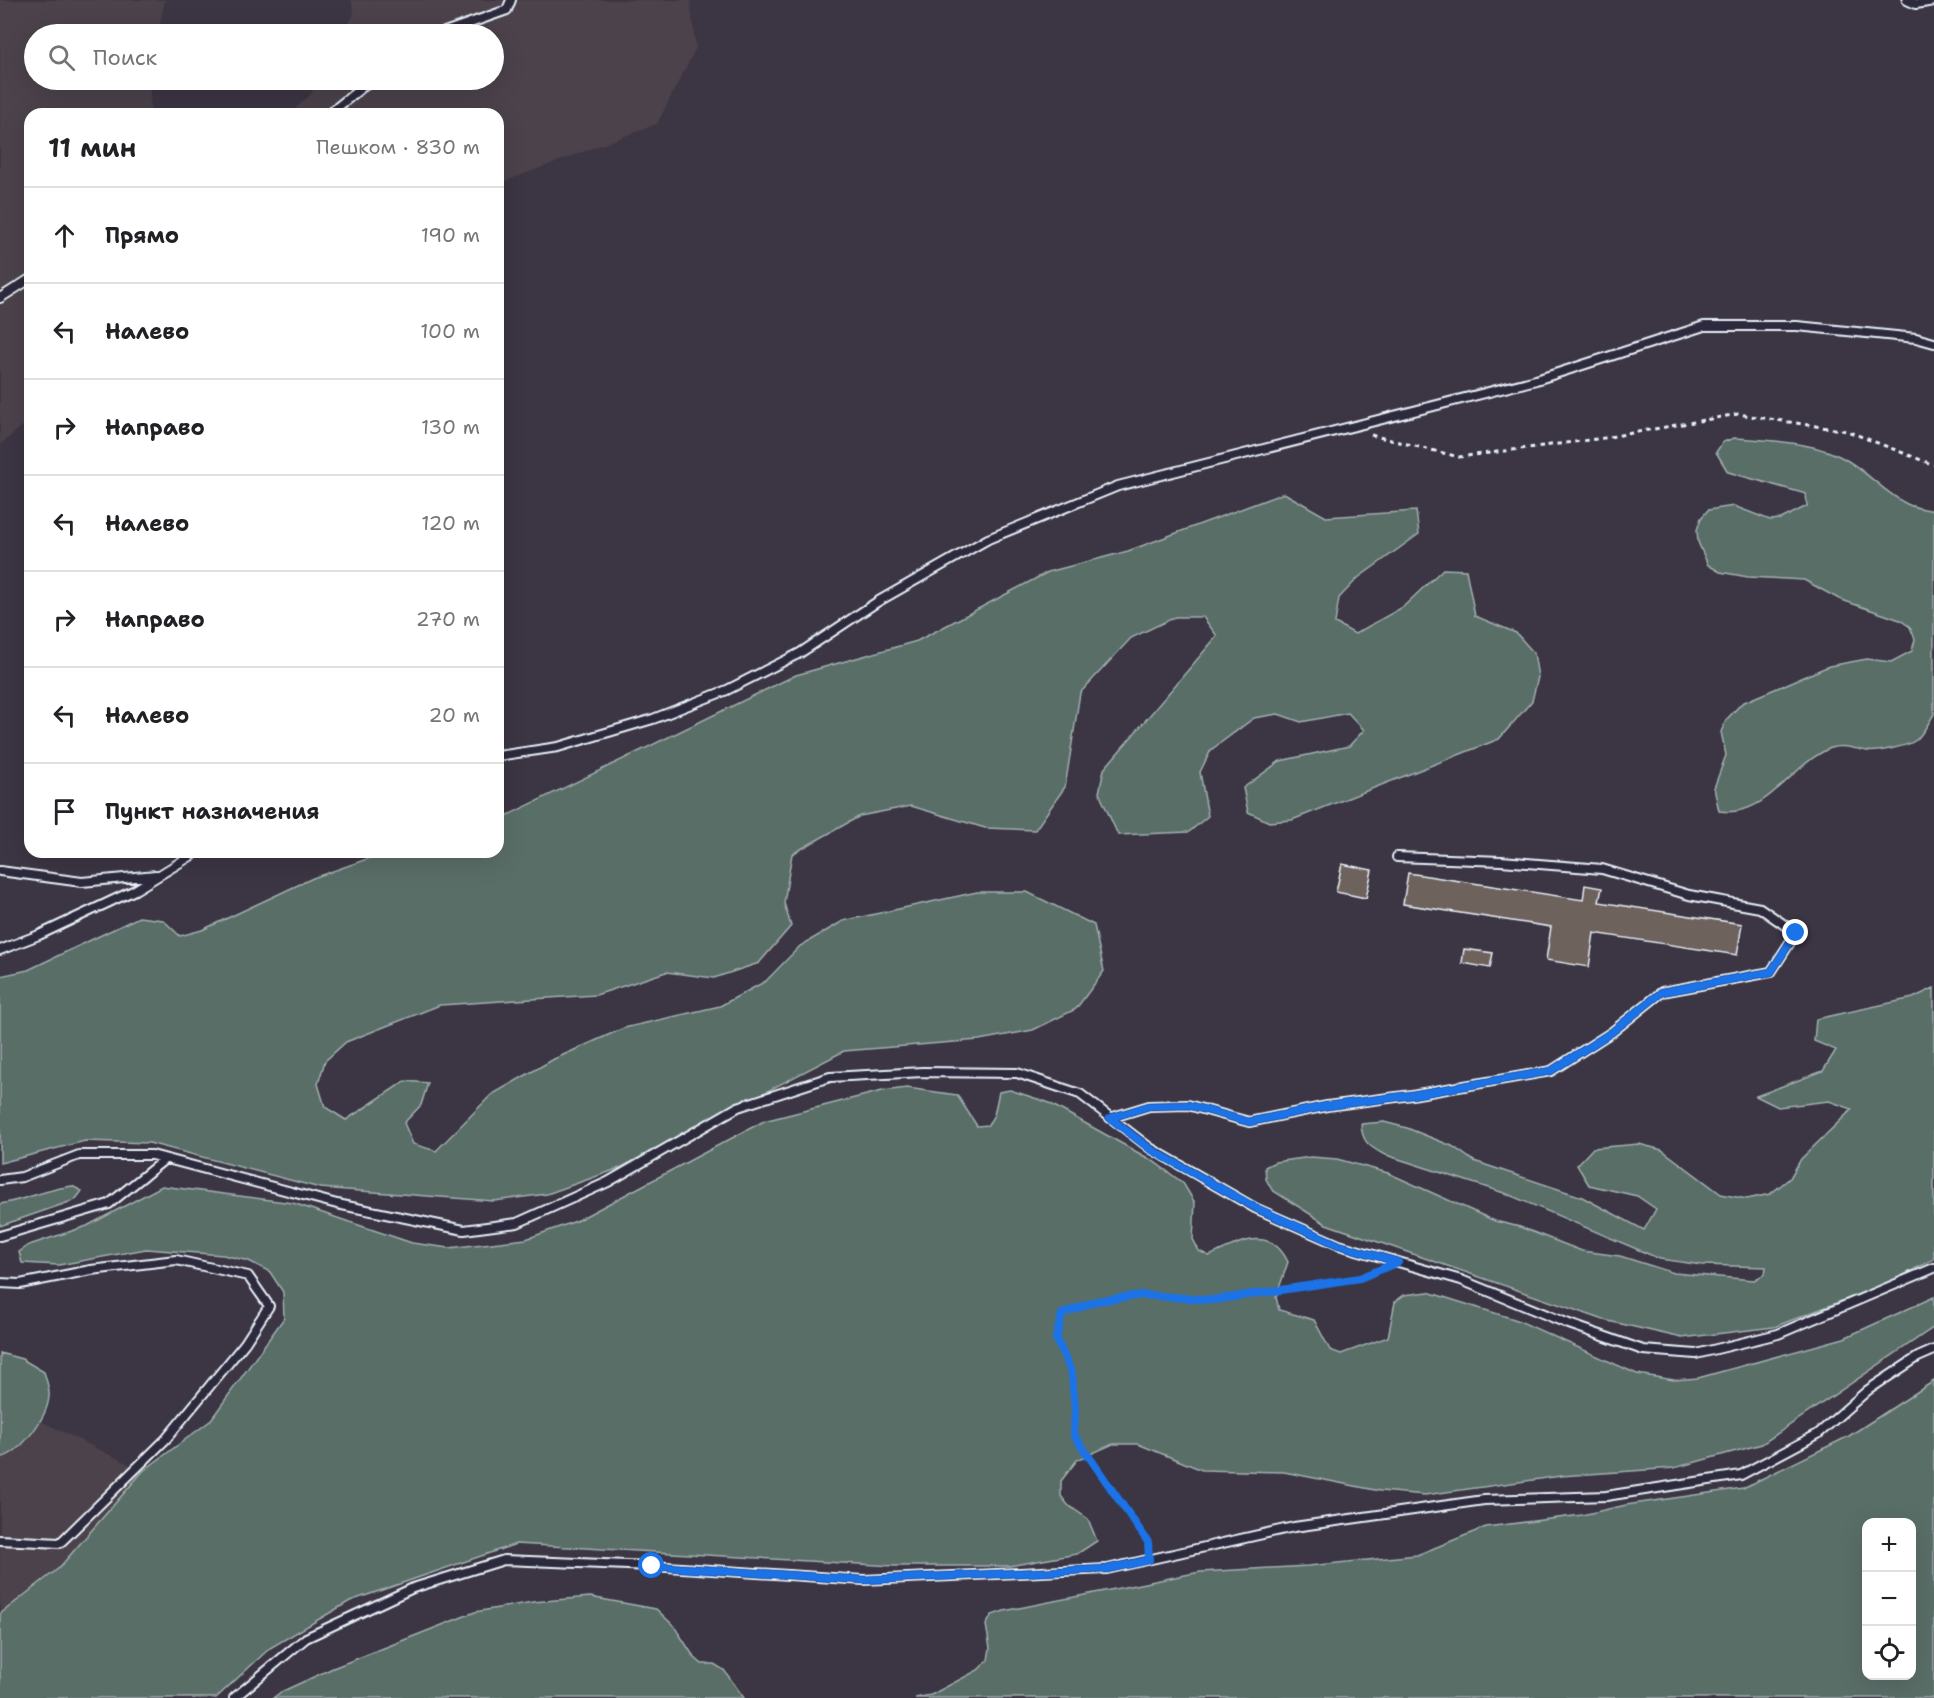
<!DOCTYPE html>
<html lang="ru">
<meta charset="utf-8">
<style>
body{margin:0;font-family:"Shantell Sans",sans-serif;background:#f6f6f6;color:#202124}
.controls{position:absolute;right:18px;bottom:18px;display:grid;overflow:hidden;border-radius:12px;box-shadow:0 6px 24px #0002}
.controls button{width:54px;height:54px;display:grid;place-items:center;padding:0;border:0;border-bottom:2px solid #e0e0e0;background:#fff;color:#202124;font:30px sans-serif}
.stop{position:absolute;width:18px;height:18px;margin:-14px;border:4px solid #1a73e8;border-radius:50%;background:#fff}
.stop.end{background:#1a73e8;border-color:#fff;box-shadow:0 2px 6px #0008}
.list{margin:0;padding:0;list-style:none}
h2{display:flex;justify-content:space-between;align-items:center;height:78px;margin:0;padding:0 24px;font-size:26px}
h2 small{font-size:20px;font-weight:400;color:#757577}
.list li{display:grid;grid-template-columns:39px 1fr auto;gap:18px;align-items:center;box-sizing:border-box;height:96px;padding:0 24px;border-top:2px solid #e0e0e0}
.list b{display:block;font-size:22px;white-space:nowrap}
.list em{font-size:20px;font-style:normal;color:#757577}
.icon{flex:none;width:33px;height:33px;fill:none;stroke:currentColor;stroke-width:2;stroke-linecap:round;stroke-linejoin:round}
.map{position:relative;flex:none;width:1934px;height:1698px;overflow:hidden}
.search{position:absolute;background:#fff;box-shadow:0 6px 24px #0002;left:24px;top:24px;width:480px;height:66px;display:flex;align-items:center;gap:15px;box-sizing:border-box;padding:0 21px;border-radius:33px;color:#757577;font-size:22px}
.panel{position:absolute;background:#fff;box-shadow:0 6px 24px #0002;left:24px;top:108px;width:480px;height:750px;border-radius:18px}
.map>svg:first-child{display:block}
</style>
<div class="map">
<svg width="1934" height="1698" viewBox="0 0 1934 1698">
<rect width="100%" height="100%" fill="#3c3543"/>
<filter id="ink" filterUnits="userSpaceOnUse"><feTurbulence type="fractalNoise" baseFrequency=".0167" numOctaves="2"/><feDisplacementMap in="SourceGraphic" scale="12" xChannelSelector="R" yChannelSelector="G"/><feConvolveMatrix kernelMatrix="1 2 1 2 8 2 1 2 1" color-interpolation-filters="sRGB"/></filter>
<g filter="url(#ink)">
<path fill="#4b424b" d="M0 0H165L158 34H34V80H149L151 114H30V420L0 445Z
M351 0H690L696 48 657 124 498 184V114H289L311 94 318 80H494V34H343L354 14Z
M41 1421 143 1471 59 1568 0 1614V1458L5 1457 25 1441Z"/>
<path fill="#5a6e67" stroke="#a1b0b0" stroke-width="1.5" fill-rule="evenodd" d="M1734 438C1766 440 1814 442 1843 458 1866 470 1883 492 1907 504 1915 508 1925 509 1934 511V714C1929 722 1923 734 1916 740 1909 746 1875 753 1867 751 1856 749 1842 744 1831 748 1790 764 1768 819 1719 811L1714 788 1726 755 1721 732 1726 720 1742 703 1829 666 1867 659 1891 662 1912 651 1915 639 1910 627 1900 620 1839 599 1804 580 1748 577 1720 572 1708 565 1698 542 1697 530 1701 518 1708 510 1734 506 1770 520 1781 519 1807 506 1806 494 1728 472 1716 452 1723 442Z
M1284 493 1326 517 1416 511 1419 534 1358 578 1339 598 1335 623 1355 634 1403 607 1443 569 1466 570 1475 616 1516 633 1534 653 1538 677 1532 701 1499 739 1292 820 1269 822 1248 812 1243 788 1280 761 1349 746 1364 730 1348 713 1301 722 1278 714 1254 718 1211 750 1200 772 1208 816 1189 832 1118 835 1099 793 1104 769 1217 636 1203 617H1175L1131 638 1080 693 1065 787 1035 830 985 828 911 806 860 816 792 854 784 903 791 926 759 963 714 978 666 972 596 995 440 1005 346 1042 325 1061 318 1084 325 1107 346 1120 405 1081 428 1083 421 1105 404 1123 413 1144 436 1151 491 1095 554 1059 624 1028 720 1006 766 981 800 946 843 921 977 892H1027L1094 925 1104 971 1076 1009 1033 1030 979 1040 844 1051 620 1168 547 1194 494 1201 320 1188 149 1143 85 1141 0 1163V976L28 970 139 917 163 920 180 936 202 930 313 878 387 852H498V820L796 675 917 641 1048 572 1128 551Z
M1934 988V1259L1888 1283 1774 1327 1682 1338 1604 1320 1326 1224 1272 1190 1266 1179 1265 1167 1275 1162 1311 1157 1337 1159 1388 1173 1495 1221 1520 1227 1582 1251 1620 1256 1674 1273 1754 1280 1765 1274 1766 1267 1702 1265 1660 1259 1507 1194 1383 1154C1368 1146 1362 1141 1361 1124L1384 1122 1407 1128 1452 1146 1474 1161 1582 1197 1644 1230 1656 1209 1637 1196 1589 1185 1577 1165 1593 1148 1639 1144 1662 1150 1721 1194 1747 1199 1770 1194 1790 1178 1801 1159 1852 1109 1829 1101 1778 1107 1756 1096 1823 1071 1836 1050 1814 1041 1816 1019 1913 998Z
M907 1088 957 1095 977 1126 988 1125 994 1115 999 1092 1010 1090 1047 1102 1153 1161 1183 1183 1195 1203 1193 1239 1199 1251 1209 1256C1238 1243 1270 1224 1288 1262L1276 1297 1279 1310 1314 1320 1330 1350 1341 1354 1388 1337 1395 1302 1404 1295 1428 1292 1517 1320 1637 1374 1674 1380 1698 1378 1844 1338 1934 1297V1327L1762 1444 1674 1468 1561 1476 1425 1495 1380 1491 1284 1472 1202 1470 1138 1444H1113L1077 1460 1061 1481V1496L1068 1505 1088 1519 1097 1541 1077 1554 1009 1566H894L516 1544 350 1601 270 1648 216 1698H0V1614L59 1568 143 1471 210 1421 284 1318 283 1292 270 1272 249 1261 223 1255 146 1249 59 1265 22 1263 19 1252 29 1245 87 1226 162 1186 293 1203 412 1243 449 1248 526 1239 576 1221 764 1121 882 1091Z
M72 1186 82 1191 75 1200 0 1226V1204C25 1200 47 1189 72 1186Z
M0 1353 22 1359 44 1372C46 1379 50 1389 49 1396 48 1417 20 1454 0 1458Z
M1934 1381V1698H915L931 1695 978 1670 988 1660 990 1648 986 1625 992 1615 1004 1611 1200 1572 1308 1566 1417 1555 1486 1527 1582 1515 1626 1505 1743 1488 1849 1436ZM1866 1522H1912V1676H1866Z
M590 1597 656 1609 674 1626 694 1657 702 1664H714L724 1670 744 1698H273L281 1692 333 1668 475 1612 533 1602Z"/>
<path fill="#6e625d" stroke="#e8f1f8" stroke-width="1.5" d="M1342 864 1372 870 1366 898 1336 892Z
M1408 873 1583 900 1585 885 1602 888 1599 902 1742 924 1737 955 1594 933 1589 967 1546 960 1551 927 1403 904Z
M1464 949 1493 953 1490 968 1462 963Z"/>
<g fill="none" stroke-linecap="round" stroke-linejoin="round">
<g stroke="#e8f1f8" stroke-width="12">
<path id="service" d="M1907 0 1916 4 1934 1
M439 34 507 10 511 0
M329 114 371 80
M0 298 30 279
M498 756 558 747 653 719 727 690 800 653 877 602 988 539 1118 486 1536 380 1704 326H1797L1916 338 1934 343
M0 871 82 882 156 875
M0 950 39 935 135 890 197 852
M1110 1118 1149 1106 1188 1105 1249 1122 1327 1106 1412 1095 1551 1071 1612 1032 1662 992 1771 972 1796 933 1760 908 1689 895 1602 869 1501 861 1397 857
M0 1180 22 1177 79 1155H152L337 1204 464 1230 517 1223 608 1182 738 1107 830 1077 923 1072 1017 1073 1080 1094 1150 1148 1255 1208 1339 1245 1461 1280 1569 1324 1643 1350 1696 1354 1778 1334 1934 1268
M0 1236 109 1204 165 1159
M0 1283 20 1284 91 1270 176 1260 248 1276 269 1306 245 1343 166 1439 60 1543 0 1540
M234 1698 306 1638 413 1588 504 1560 652 1566 863 1580 1107 1569 1294 1527 1484 1500 1606 1496 1741 1475 1818 1434 1868 1390 1918 1357 1934 1350"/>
</g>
<path stroke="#e8f1f8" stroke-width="3" stroke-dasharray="4.5 4.5" stroke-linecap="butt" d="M1371 435 1459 457 1604 438 1738 414 1847 431 1934 465
M1148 1547V1542L1074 1435 1075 1410 1072 1373 1056 1339 1062 1313 1096 1301 1142 1295 1214 1300 1360 1278 1379 1269"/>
<use href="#service" stroke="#2f2a3d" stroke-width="8"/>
</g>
</g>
<g fill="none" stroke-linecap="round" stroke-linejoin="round" filter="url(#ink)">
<path stroke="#1a73e8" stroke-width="8" d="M652 1566 863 1580 1107 1569 1149 1560 1148 1542 1074 1435 1075 1410 1072 1373 1056 1339 1062 1314 1096 1301 1142 1295 1214 1300 1360 1278 1398 1262 1339 1245 1256 1208 1150 1149 1110 1118 1149 1106 1188 1105 1249 1122 1327 1106 1412 1095 1551 1071 1612 1032 1662 992 1771 972 1796 933"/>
</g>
</svg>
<div class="controls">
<button>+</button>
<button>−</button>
<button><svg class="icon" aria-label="locate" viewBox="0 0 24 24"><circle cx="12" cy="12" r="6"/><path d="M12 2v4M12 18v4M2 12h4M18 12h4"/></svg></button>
</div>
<div class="stop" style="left:652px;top:1566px"></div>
<div class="stop end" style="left:1796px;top:933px"></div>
<div class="search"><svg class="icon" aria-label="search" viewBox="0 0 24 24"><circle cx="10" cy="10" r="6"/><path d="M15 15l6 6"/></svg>Поиск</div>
<section class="panel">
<h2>11 мин<small>Пешком · 830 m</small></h2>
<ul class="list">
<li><svg class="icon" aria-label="ahead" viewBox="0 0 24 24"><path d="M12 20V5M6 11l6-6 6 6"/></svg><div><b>Прямо</b></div><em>190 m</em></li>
<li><svg class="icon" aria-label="left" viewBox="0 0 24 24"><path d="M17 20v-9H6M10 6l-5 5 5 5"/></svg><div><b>Налево</b></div><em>100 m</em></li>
<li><svg class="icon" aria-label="right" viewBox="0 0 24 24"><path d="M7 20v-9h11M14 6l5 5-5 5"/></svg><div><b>Направо</b></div><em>130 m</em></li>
<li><svg class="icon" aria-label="left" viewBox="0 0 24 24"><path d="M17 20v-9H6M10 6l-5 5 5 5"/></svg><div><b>Налево</b></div><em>120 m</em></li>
<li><svg class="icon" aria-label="right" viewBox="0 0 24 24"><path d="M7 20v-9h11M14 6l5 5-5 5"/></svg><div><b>Направо</b></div><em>270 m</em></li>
<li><svg class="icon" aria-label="left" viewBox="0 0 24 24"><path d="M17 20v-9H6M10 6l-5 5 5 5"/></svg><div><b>Налево</b></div><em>20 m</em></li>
<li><svg class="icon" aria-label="arrive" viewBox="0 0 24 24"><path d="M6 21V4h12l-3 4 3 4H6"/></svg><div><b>Пункт назначения</b></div></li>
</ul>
</section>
</div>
